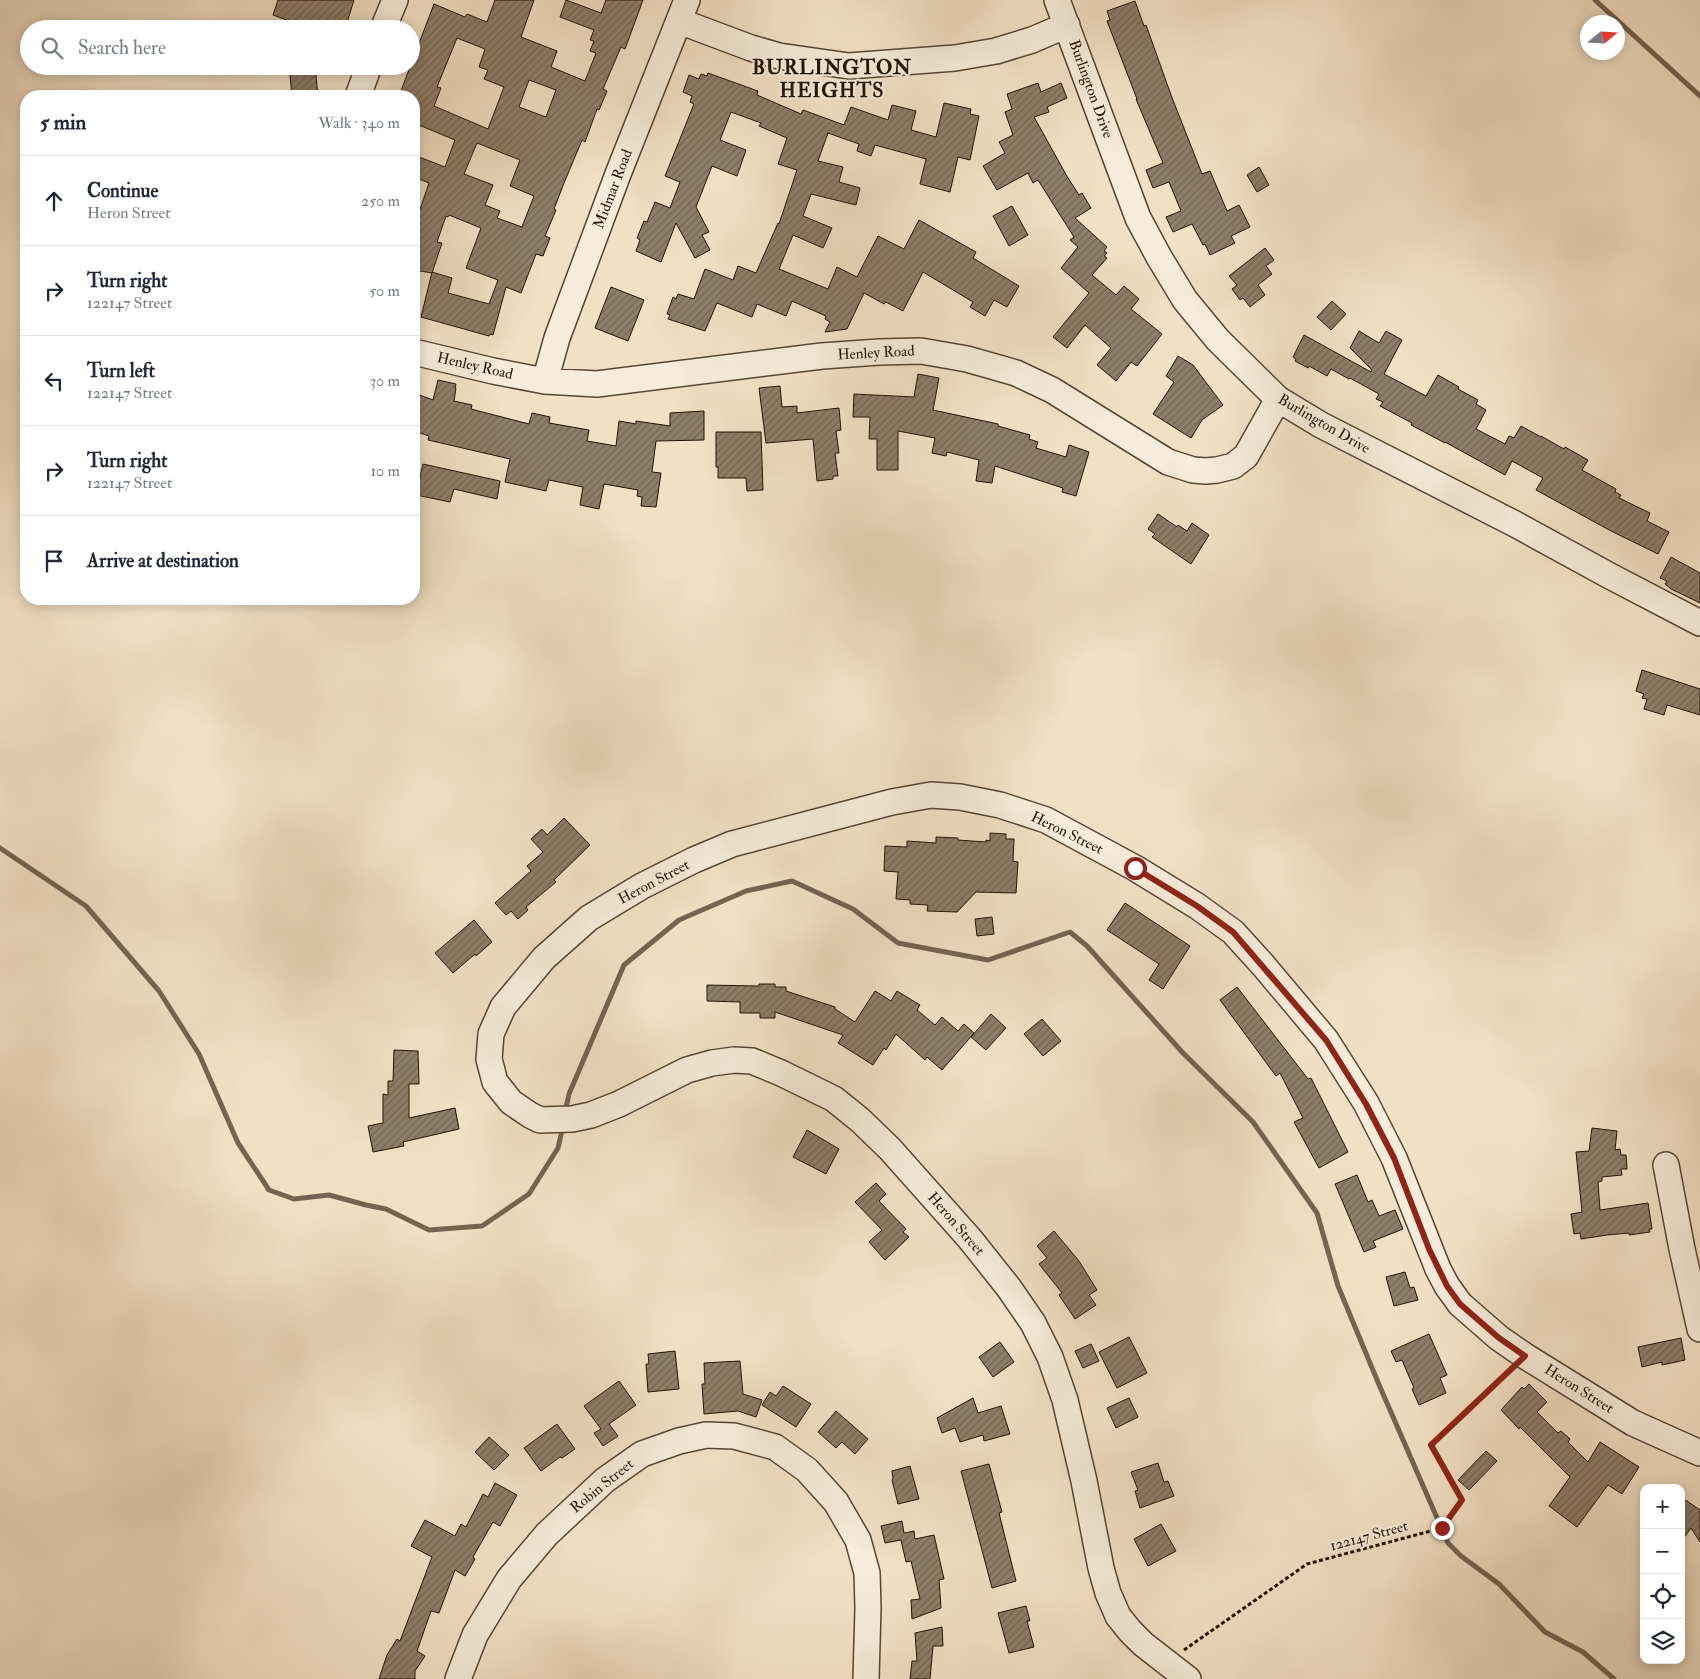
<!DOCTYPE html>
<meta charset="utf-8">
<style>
body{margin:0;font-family:"IM FELL Double Pica",serif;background:#f2f2f3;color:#1f2937}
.controls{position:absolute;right:15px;bottom:15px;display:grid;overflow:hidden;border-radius:10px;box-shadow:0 2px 12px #0003}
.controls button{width:45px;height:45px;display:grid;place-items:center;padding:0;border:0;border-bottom:1px solid #e0e1e3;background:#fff;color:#1f2937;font:25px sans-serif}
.compass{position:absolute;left:1580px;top:15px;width:45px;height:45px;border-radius:50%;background:#fff;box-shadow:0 2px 12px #0003;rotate:72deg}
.stop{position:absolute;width:15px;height:15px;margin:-11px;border:4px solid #8f2418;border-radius:50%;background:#fff}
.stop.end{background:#8f2418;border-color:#fff;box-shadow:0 1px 5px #0008}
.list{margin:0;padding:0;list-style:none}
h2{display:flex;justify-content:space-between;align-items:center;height:65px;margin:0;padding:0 20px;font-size:21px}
h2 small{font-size:16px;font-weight:400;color:#747a83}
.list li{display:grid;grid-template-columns:32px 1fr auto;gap:15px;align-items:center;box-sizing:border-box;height:90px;padding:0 20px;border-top:1px solid #e0e1e3}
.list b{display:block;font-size:19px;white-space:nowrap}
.list p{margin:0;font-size:16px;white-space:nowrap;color:#747a83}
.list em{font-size:16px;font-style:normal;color:#747a83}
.icon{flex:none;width:28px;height:28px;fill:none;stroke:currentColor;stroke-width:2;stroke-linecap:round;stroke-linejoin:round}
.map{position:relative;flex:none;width:1700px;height:1679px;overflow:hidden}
.search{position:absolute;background:#fff;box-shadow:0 2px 12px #0003;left:20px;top:20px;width:400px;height:55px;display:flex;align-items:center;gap:12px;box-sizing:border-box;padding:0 18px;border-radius:28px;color:#747a83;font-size:19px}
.panel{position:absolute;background:#fff;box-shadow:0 2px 12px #0003;left:20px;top:90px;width:400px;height:515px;border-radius:20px}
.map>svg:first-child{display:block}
</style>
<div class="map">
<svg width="1700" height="1679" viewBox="0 0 1700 1679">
<defs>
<pattern id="building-hatch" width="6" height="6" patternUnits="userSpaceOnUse" patternTransform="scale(1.25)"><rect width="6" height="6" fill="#8f7e69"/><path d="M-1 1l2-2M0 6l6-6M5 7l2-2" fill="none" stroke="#746654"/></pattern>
</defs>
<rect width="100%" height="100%" fill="#f2e0c4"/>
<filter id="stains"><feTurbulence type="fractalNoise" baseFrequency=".004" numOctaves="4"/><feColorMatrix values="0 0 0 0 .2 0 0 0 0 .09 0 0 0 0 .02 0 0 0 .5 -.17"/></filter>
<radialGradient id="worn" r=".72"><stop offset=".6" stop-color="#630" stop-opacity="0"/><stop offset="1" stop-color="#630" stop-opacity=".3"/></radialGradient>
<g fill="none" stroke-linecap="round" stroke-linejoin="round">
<path stroke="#756451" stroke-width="5" d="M1595 0 1700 96
M0 848 86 906 159 991 199 1054 238 1143 269 1190 294 1199 329 1195 366 1205 386 1209 429 1230 482 1226 529 1194 558 1148 563 1126
M565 1112 569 1094 624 965 679 920 746 891 792 881 853 909 898 943 988 960 1070 932 1087 946 1183 1053 1253 1122 1317 1213 1338 1286 1380 1387 1448 1543 1461 1556 1499 1584 1545 1632 1583 1652 1614 1679"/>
</g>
<path fill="url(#building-hatch)" stroke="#231306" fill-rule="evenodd" d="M278 0H354L345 29H333L314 21 311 29H295L297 24 273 15Z
M495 0H534L521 37 557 51 551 67 585 81 596 53 590 51 594 41 590 40 594 30 560 17 566 0 601 13 606 0H643L625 49 621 47 603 89 607 91 599 110 597 109 585 142 582 140 564 183 554 209 556 210 545 236 550 238 543 256 536 254 521 293 506 287 493 335 490 334 489 336 421 317 432 272 452 278 448 293 489 304 498 280 466 268 481 228 449 215 448 217 446 216 437 242 442 243 432 273 414 270V227L429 183 414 177V155L445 167 455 140 414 123V96H399L434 4 465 17 467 14 487 22ZM457 38 485 49 479 67 488 70 484 79 504 87 488 129 434 106 441 88 437 87ZM529 80 556 90 546 117 519 107ZM477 143 520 160 510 186 534 196 522 227 497 218 500 211 485 205 493 185 464 174Z
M1135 1 1144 26 1146 25 1171 95 1202 174 1210 171 1227 211 1239 205 1250 227 1231 236 1235 243 1210 255 1205 244 1203 245 1192 224 1173 232 1166 217 1181 211 1169 182 1153 188 1146 170 1163 163 1136 99H1137L1107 21 1110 20 1107 11Z
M289 66H315L318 96H292Z
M708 73 758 91 757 95 801 114 803 110 844 125 851 107 888 120 892 105 916 111 911 130 936 137 944 103 971 109 970 114 979 116 970 160 958 157 950 192 920 184 926 159 875 145 871 156 857 151 859 144 828 133 818 161 843 167 839 182 860 188 856 205 811 194 803 216 832 228 823 248 793 235 779 269 828 289 837 267 857 277 878 236 904 249 919 220 976 252 973 258 1019 286 1007 307 994 300 985 316 970 307 973 302 923 272 903 311 886 302 884 304 864 293 847 329 825 332 830 322 825 319 826 316 792 301 786 316 757 304 752 317 717 303 705 331 668 319 670 315 667 314 673 297 676 299 678 294 694 299 705 269 733 280 738 266 756 273 778 223 779 224 797 170 778 164 787 138 759 126 761 123 731 112 720 140 746 150 737 176 712 166 696 207 709 232 702 235 710 250 695 258 676 223 661 262 636 251 640 240 637 238 644 221 647 222 655 202 670 208 680 182 665 176 694 104 690 102 692 96 683 92 689 75 699 79 701 74 707 76Z
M1038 83 1041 92 1061 83 1067 98 1047 107 1049 112 1034 117 1068 178 1079 195 1082 193 1091 208 1075 218 1107 247 1104 251 1107 253 1104 256 1107 258 1092 275 1116 295 1124 286 1139 299 1131 309 1162 334 1137 366 1131 362 1116 381 1097 365 1111 348 1085 325 1067 348 1053 337 1089 293 1061 268 1078 247 1070 240 1074 237 1038 180 1033 183 1028 173 997 190 983 166 1005 153 999 142 1013 135 1005 112 1012 109 1007 94Z
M1259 167 1269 185 1257 192 1247 175Z
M1012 206 1028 235 1009 246 993 216Z
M1265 248 1274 260 1266 266 1272 274 1258 285 1265 295 1250 307 1243 298 1240 300 1232 289 1237 285 1229 276Z
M611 287 644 300 628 341 595 328Z
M1332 301 1346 314 1331 330 1317 317Z
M1359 331 1379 343 1386 331 1402 340 1384 374 1426 396 1438 375 1459 387 1458 389 1478 400 1476 404 1486 410 1476 429 1505 444 1509 436 1514 438 1521 426 1541 437V436L1564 449 1565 447 1588 460 1582 470 1616 489 1615 492 1621 495 1619 498 1650 513 1647 521 1669 532 1658 554 1611 531 1536 490 1543 478 1512 461 1505 475 1445 442V443L1411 425 1412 423 1380 406 1383 402 1376 399 1379 394 1350 378 1349 379 1331 369 1327 376 1309 366 1308 368 1295 361 1296 359 1293 357 1304 335 1371 372 1372 370 1350 348Z
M1178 356 1193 365 1223 405 1202 420 1191 438 1153 414 1174 382 1166 376Z
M918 374 939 378 933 410 998 424V426L1030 435 1029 439 1038 442 1036 448 1066 457 1069 445 1089 452 1076 496 1062 492 1063 488 995 466 992 483 976 481 979 460 947 452 946 456 932 453 935 438 898 431V470H877V439H869L870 417H853L854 394 914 397Z
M438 380 456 384 455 388H456L454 401 472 405 471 409 529 424 532 413 550 417 549 423 589 430 587 441 616 446 619 421 636 424V421L670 426V413L704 411V440L656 441 652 472 661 473 656 507 641 506 642 497 637 496 638 490 604 484 599 509 580 505 583 487 549 480 546 491 505 482 510 459 428 440 429 436 414 431V393L433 400Z
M780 386 782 407 797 406V413L839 408 841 430 836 431 839 453H835L838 476H833V479L817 481 813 439 766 443 759 388Z
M716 432H761L763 490 747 491 746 478H718V467H716Z
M423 464 500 481 497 499 454 489 450 502 416 495Z
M1158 514 1177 527 1178 525 1187 531 1192 523 1209 535 1191 564 1152 537 1155 534 1148 529Z
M1671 557 1700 573V603L1671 589 1665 584 1667 581 1660 578Z
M1642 670 1700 689V715L1667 705 1664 715 1644 709 1647 699 1642 698 1644 694 1636 691Z
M564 818 590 845 554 880 556 882 526 907 528 910 518 919 511 911 506 915 495 903 531 871 527 866 543 852 531 839 542 829 547 835Z
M990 833 1006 834V839H1014L1013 861 1018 862 1016 893 976 892 957 912 927 911 928 905 910 904V900L896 899 898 872 884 871 885 846 907 847V841L936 843V837L958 838V840L986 842V840L990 841Z
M1125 903 1190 946 1163 989 1149 980 1159 964 1107 930Z
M992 917 994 934 977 936 975 919Z
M474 920 492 942 476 956 475 954 453 973 435 953Z
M759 984H775V987H786V991L835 1007V1009L855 1022 875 991 891 1001 897 991 920 1005 917 1010 935 1025 942 1017 958 1031 964 1024 974 1033 942 1070 927 1057 925 1060 896 1034 886 1050 884 1048 873 1065 838 1043 843 1035 775 1012V1018H760V1013H740V1002L707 1001V985L759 986Z
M1237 987 1308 1079 1311 1078 1348 1152 1319 1168 1294 1122 1303 1118 1280 1073 1276 1076 1220 1000Z
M991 1014 1006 1028 986 1050 971 1037Z
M1042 1019 1061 1041 1043 1056 1024 1034Z
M394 1050 418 1051 419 1084H409V1118L455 1108 459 1129 403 1142 404 1146 373 1152 368 1126 383 1123V1094L388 1095V1081H393Z
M1592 1128 1617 1131 1615 1150 1620 1149 1621 1155H1626L1627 1169H1621L1622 1175 1602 1177V1181L1598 1182 1600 1210 1648 1203 1652 1229H1649L1650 1232 1629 1235V1233L1607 1235 1581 1239 1580 1233 1574 1234 1571 1214 1582 1212 1576 1152 1589 1151Z
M807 1130 839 1149 826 1174 793 1157Z
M1357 1175 1368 1202 1372 1200 1379 1216 1395 1210 1403 1229 1373 1241 1376 1247 1364 1252 1335 1184Z
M876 1183 886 1194 879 1201 906 1229 903 1232 909 1237 885 1260 869 1242 882 1230 855 1202Z
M1054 1231 1079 1261 1097 1290 1089 1295 1096 1305 1075 1319 1059 1295 1062 1293 1039 1264 1047 1258 1037 1246Z
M1405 1272 1410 1288 1414 1287 1418 1300 1394 1306 1386 1277Z
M1429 1334 1447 1375 1440 1378 1446 1393 1419 1405 1412 1389 1414 1388 1402 1360 1396 1362 1391 1351Z
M1129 1337 1147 1373 1117 1388 1099 1352Z
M1681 1338 1685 1360 1662 1365V1362L1642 1367 1638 1347Z
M1000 1342 1014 1362 993 1377 979 1357Z
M1091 1344 1099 1361 1083 1368 1075 1351Z
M675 1351 679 1389 648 1392 646 1364H649L648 1354Z
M740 1361 743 1394 762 1400 756 1417 738 1411 704 1414 702 1384H705L704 1363Z
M619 1381 636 1405 609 1424 618 1436 603 1446 594 1433 601 1429 584 1406Z
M1529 1384 1547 1402 1537 1412 1558 1433 1561 1431 1570 1439 1568 1442 1588 1462 1600 1442 1639 1467 1622 1494 1608 1485 1577 1527 1549 1506 1570 1477 1520 1427 1519 1429 1501 1410 1522 1387 1524 1389Z
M783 1386 811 1404 796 1427 762 1405 770 1392 776 1396Z
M973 1398 978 1413 1001 1406 1010 1434 984 1441 983 1435 960 1442 955 1428 942 1433 937 1418Z
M1129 1398 1138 1417 1116 1428 1107 1408Z
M836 1411 868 1439 855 1454 842 1442 836 1448 818 1432Z
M557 1424 575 1449 562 1458 560 1457 541 1471 524 1448Z
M489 1437 509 1455 494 1470 475 1452Z
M1486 1451 1497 1461 1469 1490 1458 1480Z
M1158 1463 1164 1482 1168 1481 1174 1496 1140 1508 1135 1491 1138 1490 1131 1472Z
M989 1464 1002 1512 999 1513 1016 1581 992 1588 961 1471Z
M910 1466 919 1499 898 1504 892 1480 893 1479 892 1471Z
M495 1483 517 1495 500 1526 493 1522 473 1557 475 1559 465 1576 455 1570 439 1613 431 1611 417 1651 425 1656 415 1671V1679H379L387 1655 397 1639 400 1641 432 1557 411 1546 425 1520 455 1536 461 1524 466 1527 483 1494 488 1497Z
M1681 1497 1700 1510V1542L1691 1528 1681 1542Z
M902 1521 904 1533 914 1531 915 1539 934 1535 944 1579 939 1580 941 1608 912 1619 911 1600 920 1599 911 1561 906 1562 901 1540 885 1543 881 1526Z
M1161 1524 1176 1551 1148 1566 1134 1539Z
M1026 1606 1030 1621H1027L1034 1647 1009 1653 998 1613Z
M942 1627 943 1646H933L930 1679H910L912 1661H917L915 1633Z"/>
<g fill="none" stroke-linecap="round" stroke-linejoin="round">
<g stroke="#574636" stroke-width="28">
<path id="minor" d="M1057 0 1138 218 1159 257 1185 300 1218 340 1278 399 1321 425 1515 524 1610 576 1700 623
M679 21 751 48 779 56 849 66 955 58 996 51 1032 40 1067 25
M383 29 395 0
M358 96 369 66
M414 352 493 371 545 381 597 384 822 356 879 352 921 351 967 359 1016 373 1052 390 1168 462 1193 470 1206 471 1217 470 1233 466 1246 456 1278 399
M545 381 557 338 618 174 687 0
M1666 1165 1682 1249 1700 1329
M458 1679 475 1635 509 1579 547 1534 605 1480 642 1454 679 1441 706 1435 734 1436 775 1447 807 1470 836 1502 858 1540 867 1573 868 1608 866 1679
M1188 1679 1143 1644 1130 1631 1118 1616 1108 1593 1101 1568 1084 1481 1065 1400 1050 1357 1033 1323 1009 1288 970 1239 890 1149 860 1120 834 1099 781 1073 752 1061 734 1060 712 1063 687 1070 619 1104 591 1115 572 1119 540 1120 530 1115 511 1102 495 1082 489 1059 491 1034 503 1007 544 958 589 918 642 886 694 860 732 844 892 802 931 795 960 797 1000 805 1046 820 1135 868 1197 906 1233 932 1263 965 1326 1040 1366 1103 1394 1158 1438 1269 1447 1286 1460 1304 1499 1338 1525 1356 1633 1423 1700 1453"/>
</g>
<path stroke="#231306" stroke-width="3" stroke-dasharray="4 2.5" stroke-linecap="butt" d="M1184 1650 1307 1564 1442 1528 1462 1500 1431 1445 1510 1370"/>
<use href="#minor" stroke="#f7ebd9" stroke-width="25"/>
</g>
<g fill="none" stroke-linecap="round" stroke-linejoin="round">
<path stroke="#8f2418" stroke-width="6" d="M1135 868 1197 906 1233 932 1326 1040 1366 1104 1394 1158 1429 1249 1447 1286 1460 1304 1499 1338 1525 1356 1431 1445 1462 1500 1442 1528"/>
</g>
<g text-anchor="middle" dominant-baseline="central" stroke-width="4" stroke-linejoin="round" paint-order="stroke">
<g font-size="15" fill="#231306" stroke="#f7ebd9">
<text transform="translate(1091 89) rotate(70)">Burlington Drive</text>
<text transform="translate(613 189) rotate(-69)">Midmar Road</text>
<text transform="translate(876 353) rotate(-3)">Henley Road</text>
<text transform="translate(475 366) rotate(13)">Henley Road</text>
<text transform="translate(1324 424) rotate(30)">Burlington Drive</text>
<text transform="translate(1067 833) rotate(26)">Heron Street</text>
<text transform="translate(654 882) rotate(-28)">Heron Street</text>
<text transform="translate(956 1224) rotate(49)">Heron Street</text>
<text transform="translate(1579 1389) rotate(32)">Heron Street</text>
<text transform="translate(602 1486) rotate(-39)">Robin Street</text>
<text transform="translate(1369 1536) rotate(-15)">122147 Street</text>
</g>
<g font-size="20" font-weight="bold" letter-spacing="1" fill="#231306" stroke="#f7ebd9">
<text x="832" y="67">BURLINGTON<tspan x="832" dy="23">HEIGHTS</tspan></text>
</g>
</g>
<rect width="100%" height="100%" filter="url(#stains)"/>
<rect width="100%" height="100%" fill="url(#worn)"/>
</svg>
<div class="controls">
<button>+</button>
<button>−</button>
<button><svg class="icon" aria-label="locate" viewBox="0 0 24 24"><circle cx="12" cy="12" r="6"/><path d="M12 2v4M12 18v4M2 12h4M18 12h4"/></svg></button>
<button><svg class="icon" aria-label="layers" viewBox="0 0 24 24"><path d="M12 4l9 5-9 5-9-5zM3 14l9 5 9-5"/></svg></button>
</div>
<svg class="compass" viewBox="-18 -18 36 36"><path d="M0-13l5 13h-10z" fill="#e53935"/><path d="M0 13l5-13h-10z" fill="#747a83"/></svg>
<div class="stop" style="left:1135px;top:868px"></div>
<div class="stop end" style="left:1442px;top:1528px"></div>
<div class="search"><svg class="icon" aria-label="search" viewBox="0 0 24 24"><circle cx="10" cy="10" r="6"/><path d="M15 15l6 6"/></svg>Search here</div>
<section class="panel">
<h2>5 min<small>Walk · 340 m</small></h2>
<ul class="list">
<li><svg class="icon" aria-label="ahead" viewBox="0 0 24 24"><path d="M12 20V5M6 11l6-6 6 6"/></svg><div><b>Continue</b><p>Heron Street</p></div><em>250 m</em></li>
<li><svg class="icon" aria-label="right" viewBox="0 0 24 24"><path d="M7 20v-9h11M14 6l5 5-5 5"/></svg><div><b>Turn right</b><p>122147 Street</p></div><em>50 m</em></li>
<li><svg class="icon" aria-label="left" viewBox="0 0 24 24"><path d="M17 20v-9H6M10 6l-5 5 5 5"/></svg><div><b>Turn left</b><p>122147 Street</p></div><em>30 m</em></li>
<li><svg class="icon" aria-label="right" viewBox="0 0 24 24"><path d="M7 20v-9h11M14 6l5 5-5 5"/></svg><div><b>Turn right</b><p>122147 Street</p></div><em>10 m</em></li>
<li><svg class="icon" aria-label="arrive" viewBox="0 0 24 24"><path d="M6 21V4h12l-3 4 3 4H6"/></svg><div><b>Arrive at destination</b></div></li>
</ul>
</section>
</div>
